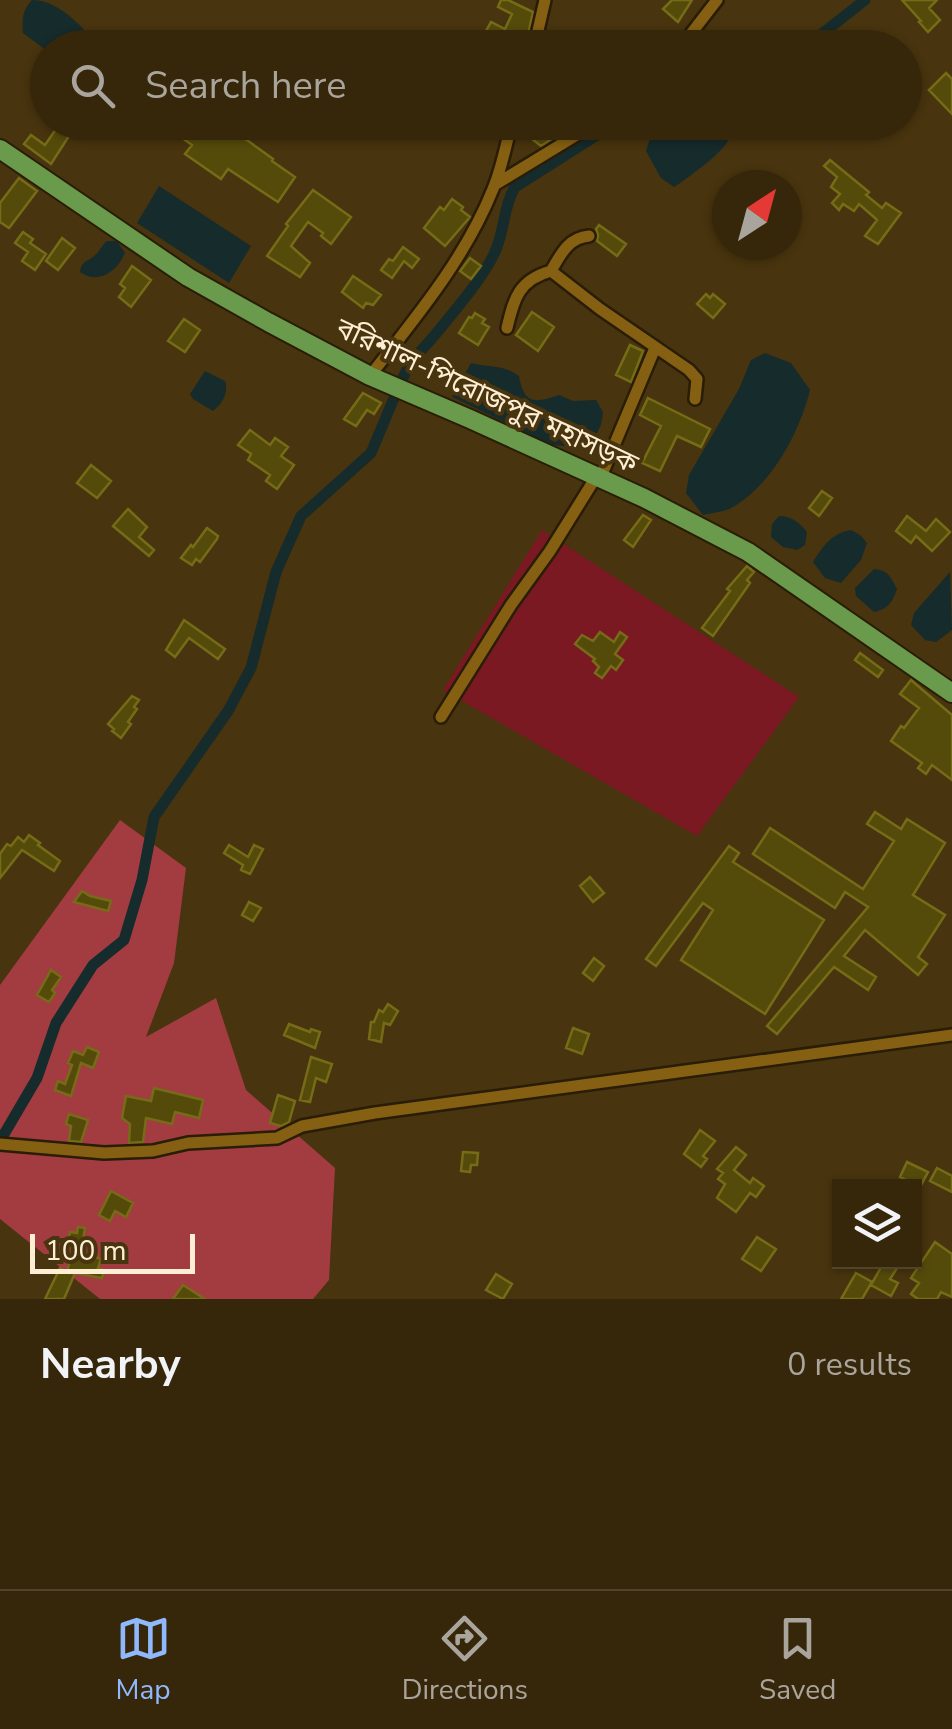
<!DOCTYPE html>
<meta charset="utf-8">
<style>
body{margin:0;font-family:"Nunito Sans","Noto Sans Bengali",sans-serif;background:#3d2f13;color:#f1f3f6}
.controls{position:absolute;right:30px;bottom:30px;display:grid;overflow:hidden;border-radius:0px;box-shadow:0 2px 8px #0004}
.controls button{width:90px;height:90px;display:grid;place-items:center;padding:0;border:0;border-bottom:2px solid #50442b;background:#36270a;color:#f1f3f6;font:50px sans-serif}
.compass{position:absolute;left:712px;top:170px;width:90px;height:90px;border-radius:50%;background:#36270a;box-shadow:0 2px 8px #0004;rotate:36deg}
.scale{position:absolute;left:30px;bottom:25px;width:165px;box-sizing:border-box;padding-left:10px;border:5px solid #feeed3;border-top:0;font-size:28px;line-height:35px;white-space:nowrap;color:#feeed3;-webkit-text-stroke:8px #48340e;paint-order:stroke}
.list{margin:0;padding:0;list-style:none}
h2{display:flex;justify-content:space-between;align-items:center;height:130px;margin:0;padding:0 40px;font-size:42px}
h2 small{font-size:32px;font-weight:400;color:#aaa59c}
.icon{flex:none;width:55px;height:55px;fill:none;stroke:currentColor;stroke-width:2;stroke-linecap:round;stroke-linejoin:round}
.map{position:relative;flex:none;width:952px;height:1299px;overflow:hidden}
.search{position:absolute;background:#36270a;box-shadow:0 2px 8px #0004;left:30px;right:30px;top:30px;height:110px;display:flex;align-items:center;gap:25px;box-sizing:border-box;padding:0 35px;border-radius:55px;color:#aaa59c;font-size:38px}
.sheet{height:290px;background:#36270a}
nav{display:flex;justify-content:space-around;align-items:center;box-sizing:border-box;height:140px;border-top:2px solid #50442b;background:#36270a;font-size:28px;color:#aaa59c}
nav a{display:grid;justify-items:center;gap:5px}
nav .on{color:#90b8fd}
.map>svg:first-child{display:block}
</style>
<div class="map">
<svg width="952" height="1299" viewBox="0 0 952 1299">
<rect width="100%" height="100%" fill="#48340e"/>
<path fill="#7b1923" d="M542 530 799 697 697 836 443 690Z"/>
<path fill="#a23c40" d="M120 820 186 868 174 963 146 1037 216 998 246 1090 335 1168 329 1280 313 1299H100L0 1219V985Z"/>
<path fill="#162b2c" d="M32 0C56 0 76 21 92 38L86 47 48 48 47 51 23 33C22 19 22 11 32 0Z
M677 123H723C727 128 730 130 729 138 727 150 685 180 674 187L661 178 646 151 650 138Z
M159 186 251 246 229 283 137 223Z
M107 241H117L125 253C117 272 98 285 80 272 82 260 88 262 95 255 100 251 102 245 107 241Z
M765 353 791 363 810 390C799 433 773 483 733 507 725 512 712 513 703 515L686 493 689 475 739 389 751 360Z
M471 363C491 368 501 364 519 376 524 405 535 403 559 395L573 401 596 400 603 412 601 425 593 441 575 447 552 445 452 397Z
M205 371 225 381C229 393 222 404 213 411L193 399 190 394Z
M779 516C792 516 800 523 807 532L805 545 797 550 783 547 771 537 772 524Z
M851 530 860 535 867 543 861 560 841 583 825 578 813 562C823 546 832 533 851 530Z
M874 569C888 570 891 577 897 589 892 603 888 609 874 612L856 596 855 588Z
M950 572 952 630 936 642 925 640 911 625 914 613Z"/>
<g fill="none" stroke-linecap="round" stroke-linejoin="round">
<path stroke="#162b2c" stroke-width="11" d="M804 48 865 0
M402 380C409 362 422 350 434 336 452 314 483 278 494 254 505 232 503 206 515 187L600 133 638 122
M0 1141 37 1078 56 1023 93 965 124 940 142 880 154 817 228 711 251 668 276 572 301 516 371 453 394 398"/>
</g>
<path fill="#544b0b" stroke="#766b17" stroke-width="2.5" d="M501 0H508L533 12 525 48H514L485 33 491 22 505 29 512 14 498 7Z
M672 0H692L678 22 663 9Z
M902 0H937L929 8 940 20 928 32 919 22 921 21Z
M946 73 952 79V114L929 90Z
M61 122H78L51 164 24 144 31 135 45 145Z
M193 122H222L273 159 272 161 295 177 278 202 228 169 221 179 185 154 192 145 182 138Z
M529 122H565L553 138 541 146 522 131Z
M830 160 869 192 866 195 882 208 886 203 901 213 878 244 865 236 877 220 875 218 859 204 854 211 843 204 839 210 832 203 840 194 831 187 837 177 824 166Z
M19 178 37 191 9 228 0 222V203Z
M313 190 351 217 331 244 321 236 323 233 308 222 291 246 310 263 300 277 267 256 288 226 286 224Z
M452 199 463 207 461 210 470 217 445 246 424 228 440 207 444 210Z
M599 225 626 244 617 256 597 241 598 235 596 229Z
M23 232 33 239 30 243 46 254 35 270 22 261 28 252 15 243Z
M62 238 75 248 58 270 46 261Z
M403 247 419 259 412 268 404 261 392 278 381 270 389 259 393 261Z
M470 258 481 266 471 279 460 271Z
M132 266 151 280 131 307 119 297 125 288 120 284Z
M353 276 381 295 373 305 366 303 363 308 342 292Z
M706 294 710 298 713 294 725 304 713 318 697 304Z
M532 312 554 327 538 351 516 335Z
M475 313 485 319 482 323 489 327 478 345 459 333 469 317 472 318Z
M184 319 200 330 185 352 168 341Z
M630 345 643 351 631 382 616 375Z
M363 393 381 403 374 414 367 410 356 426 344 419Z
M648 398 710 429 701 447 677 436 660 471 642 463 661 426 640 415Z
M250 430 270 445 275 438 288 447 281 456 294 465 277 489 266 481 270 475 248 460 251 454 238 445Z
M91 465 111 481 97 498 77 483Z
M822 491 832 498 819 516 809 508Z
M128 509 147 527 139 537 154 550 149 556 113 526Z
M643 515 651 520 633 547 624 540Z
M907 516 926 531 936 519 950 532 932 551 916 536 911 543 896 531Z
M207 528 218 536 217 539 200 562 196 559 192 565 181 558 191 545 193 547Z
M747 566 754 572 747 580 750 583 713 636 702 628 730 591 727 589Z
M184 620 225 649 218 659 189 638 175 657 166 650Z
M600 632 614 642 620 632 627 637 615 654 623 660 616 670 611 666 602 678 595 673 599 667 593 661 595 659 575 644 582 635 593 641Z
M860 653 883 670 878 677 855 660Z
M911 680 952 715V780L932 765 926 774 918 768 922 763 891 741 901 726 904 728 919 708 900 694Z
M132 696 139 700 134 707 137 709 128 722 131 724 121 738 112 731 114 729 108 724Z
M875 812 901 829 907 819 945 843 913 895 945 915 918 957 927 964 918 975 865 930 844 956 876 977 868 990 834 967 777 1034 767 1026 868 907 845 892 835 908 753 854 770 828 863 889 894 841 867 824Z
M29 835 40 843 38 845 60 861 54 871 22 850 0 878V854L7 844 11 846 18 837 24 842Z
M229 845 248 857 254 845 263 849 250 874 241 870 243 865 224 853Z
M729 846 739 853 733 862 824 920 765 1014 681 960 713 910 703 903 656 966 646 959Z
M590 877 604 893 593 902 580 886Z
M82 891 90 896 111 901 108 911 74 902Z
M249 902 261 908 253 921 242 915Z
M594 958 604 966 593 981 583 973Z
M51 970 61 977 52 990 55 993 49 1002 37 995Z
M388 1004 398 1011 390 1025 384 1023 381 1042 369 1039 371 1022H374L379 1010 383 1012Z
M289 1024 310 1032 311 1029 320 1032 315 1048 284 1035Z
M573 1028 589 1034 582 1054 566 1048Z
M87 1047 99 1052 93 1068 81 1063 71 1096 55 1090 58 1081 65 1084 72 1065 68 1063 73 1051 83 1055Z
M311 1057 332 1064 326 1082 316 1078 310 1102 300 1100Z
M154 1088 203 1100 199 1118 175 1112 172 1124 146 1118 143 1142 129 1143 130 1124 122 1118 126 1096 151 1101Z
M278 1095 295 1101 289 1122 281 1126 270 1123Z
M69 1114 88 1120 81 1142 69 1141 71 1126 66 1124Z
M700 1130 715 1141 703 1156 707 1159 701 1167 684 1154Z
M736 1147 746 1155 734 1170 750 1183 753 1178 764 1186 756 1197 750 1193 736 1212 717 1198 725 1184 718 1179 723 1173 717 1169Z
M463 1152 478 1153 477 1165H471L470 1172 461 1171Z
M907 1162 928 1172 920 1187 900 1177Z
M937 1168 952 1176V1192L930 1181Z
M111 1191 133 1203 126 1217 115 1211 110 1221 99 1215Z
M78 1227 85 1228 81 1252 101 1259 98 1268 104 1270 102 1278 75 1273 64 1299H45L60 1268 67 1272 73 1248 67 1247 70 1232 77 1233Z
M757 1237 776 1249 761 1271 742 1259Z
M935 1242 952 1254V1297L941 1292 937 1299H918L911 1294 919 1283 911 1278Z
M884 1262H901L890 1279 898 1283 891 1296 871 1285Z
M856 1273 872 1282 862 1299H841Z
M496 1274 512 1284 503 1299 486 1290Z
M183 1285 205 1299H173Z"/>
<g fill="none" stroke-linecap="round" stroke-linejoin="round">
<g stroke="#291d07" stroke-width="16">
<path id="minor" d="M534 48 545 0
M680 48 717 0
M496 184 598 122
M589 236C568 238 561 254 551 271L600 309 689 370 697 379 695 399
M507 328C514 298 519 280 551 271
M370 376C416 317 465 259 493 189 502 168 506 144 512 122
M600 479 655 348
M441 717 511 605 550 551 596 477
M0 1144 104 1153 153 1151 188 1143 277 1138 302 1126 375 1113 952 1035"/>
</g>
<g stroke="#291d07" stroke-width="22">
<path id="trunk" d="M0 149 188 277 268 322 370 376 470 419 644 498 748 552 952 693"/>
</g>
<use href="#minor" stroke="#856012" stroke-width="11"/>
<use href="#trunk" stroke="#6a9a4b" stroke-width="18"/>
</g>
<g text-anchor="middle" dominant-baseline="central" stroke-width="8" stroke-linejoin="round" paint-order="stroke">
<g font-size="28" fill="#feeed3" stroke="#48340e">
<text transform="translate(487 396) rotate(25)">বরিশাল-পিরোজপুর মহাসড়ক</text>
</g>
</g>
</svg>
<div class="controls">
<button><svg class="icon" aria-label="layers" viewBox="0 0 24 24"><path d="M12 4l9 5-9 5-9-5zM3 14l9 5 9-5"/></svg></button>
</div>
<svg class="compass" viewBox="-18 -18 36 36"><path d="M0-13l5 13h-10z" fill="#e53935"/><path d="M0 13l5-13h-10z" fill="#aaa59c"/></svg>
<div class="scale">100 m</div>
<div class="search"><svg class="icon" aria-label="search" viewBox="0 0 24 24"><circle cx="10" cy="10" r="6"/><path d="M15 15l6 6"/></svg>Search here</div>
</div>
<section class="sheet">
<h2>Nearby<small>0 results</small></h2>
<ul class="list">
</ul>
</section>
<nav>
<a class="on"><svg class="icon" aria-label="map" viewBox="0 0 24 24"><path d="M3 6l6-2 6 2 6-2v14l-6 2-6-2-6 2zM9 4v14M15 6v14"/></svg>Map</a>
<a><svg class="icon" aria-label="directions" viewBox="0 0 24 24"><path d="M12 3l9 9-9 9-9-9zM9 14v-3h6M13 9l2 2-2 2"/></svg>Directions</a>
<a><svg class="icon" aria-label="saved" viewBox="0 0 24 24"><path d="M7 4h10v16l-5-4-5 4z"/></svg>Saved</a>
</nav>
